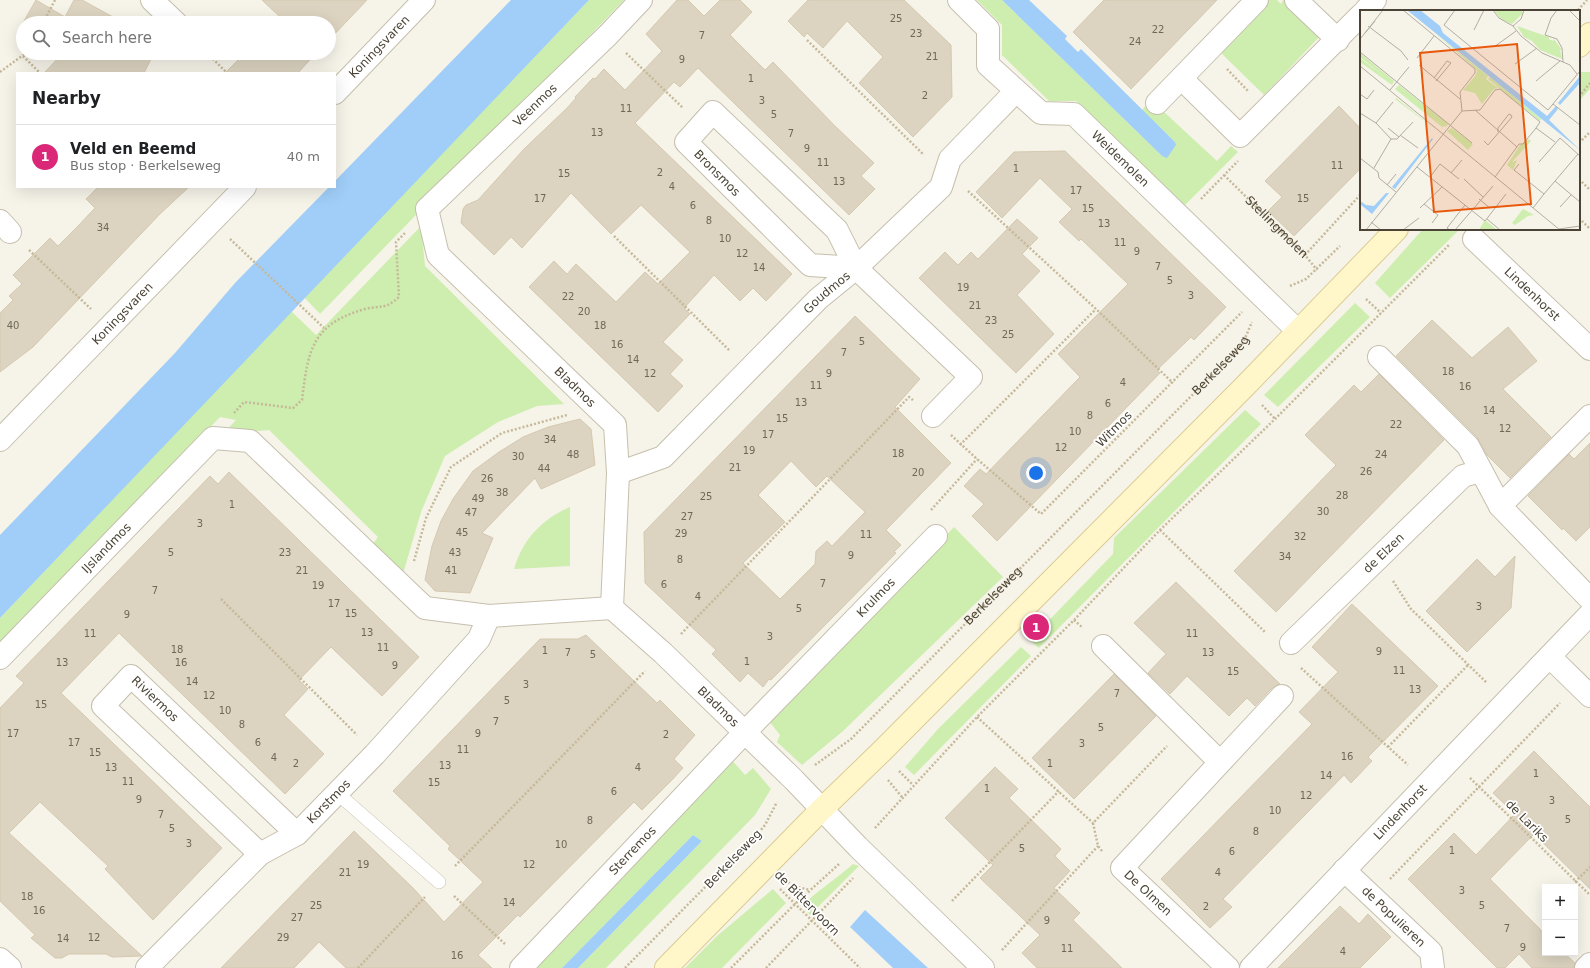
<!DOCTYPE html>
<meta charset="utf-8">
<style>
body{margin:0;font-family:"DejaVu Sans",sans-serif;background:#f2f2f2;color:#202124}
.controls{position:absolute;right:12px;bottom:12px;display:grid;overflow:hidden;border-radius:0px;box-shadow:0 4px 16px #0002}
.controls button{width:36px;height:36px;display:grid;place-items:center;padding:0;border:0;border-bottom:1px solid #e0e0e0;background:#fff;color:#202124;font:20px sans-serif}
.you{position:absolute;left:1036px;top:473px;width:14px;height:14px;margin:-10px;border:3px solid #fff;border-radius:50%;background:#1a73e8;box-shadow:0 0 0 6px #1a73e833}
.badge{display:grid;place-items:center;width:26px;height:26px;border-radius:50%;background:#db2777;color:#fff;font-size:13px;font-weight:700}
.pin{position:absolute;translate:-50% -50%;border:2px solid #fff;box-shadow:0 1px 4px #0006}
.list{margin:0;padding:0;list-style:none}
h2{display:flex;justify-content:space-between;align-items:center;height:52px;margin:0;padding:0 16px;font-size:17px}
h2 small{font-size:13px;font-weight:400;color:#757577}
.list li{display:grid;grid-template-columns:26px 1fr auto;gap:12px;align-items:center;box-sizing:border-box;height:64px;padding:0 16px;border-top:1px solid #e0e0e0}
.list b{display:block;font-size:15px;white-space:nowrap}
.list p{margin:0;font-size:13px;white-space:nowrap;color:#757577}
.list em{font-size:13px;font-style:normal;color:#757577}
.icon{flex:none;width:22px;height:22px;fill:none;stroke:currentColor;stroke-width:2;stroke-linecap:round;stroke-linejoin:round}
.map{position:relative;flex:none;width:1590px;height:968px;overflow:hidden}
.search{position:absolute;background:#fff;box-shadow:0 4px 16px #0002;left:16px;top:16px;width:320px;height:44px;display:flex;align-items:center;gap:10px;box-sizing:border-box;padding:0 14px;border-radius:22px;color:#757577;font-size:15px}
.panel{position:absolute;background:#fff;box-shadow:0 4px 16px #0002;left:16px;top:72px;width:320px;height:116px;border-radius:0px}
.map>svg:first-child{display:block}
</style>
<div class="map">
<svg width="1590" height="968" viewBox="0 0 1590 968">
<rect width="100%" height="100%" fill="#f6f3e9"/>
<path fill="#cdeeae" d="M589 0H624L320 314 304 297Z
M977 0H1002L1162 156 1175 142 1142 110 1151 100 1217 161 1231 146 1238 152 1184 206 1076 101H1049L1002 55V25Z
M1267 0H1277L1281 4 1283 0H1286L1322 34 1264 95 1217 49Z
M1579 72H1590V89L1579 101Z
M421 226 425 266 564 404 537 406 498 422 445 456 421 512 403 574 372 545 378 537 269 430 223 434 236 420 220 417 0 643V618L291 311 316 335Z
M1423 229H1460L1390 298 1375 283Z
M1355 303 1370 317 1278 407 1264 395Z
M1245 410 1261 424 1039 648 1030 640 1113 554 1114 538Z
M570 507V566L514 569C523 539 542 519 570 507Z
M954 527 1003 577 843 731 802 765 777 742 780 735 769 721Z
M1021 647 1031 656 914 775 905 767 938 729Z
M730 758 745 775 753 768 771 789 755 815 606 968H578L702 841 693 835 562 968H527Z
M853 864 859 866 810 915 802 906C818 890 836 879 853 864Z
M773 889 786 903 722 968H685L717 936Z"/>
<path fill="#a0cef8" d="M511 0H589L0 618V535L175 353 235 283 329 187H335V181Z
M1002 0H1029L1067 36 1065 39 1078 52 1081 49 1175 142 1176 145 1167 158 1162 156Z
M693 835 702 841 578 968H562Z
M865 910 928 968H893L850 927Z"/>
<path fill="#dcd3c0" stroke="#d5c9b0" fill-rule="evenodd" d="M36 0 65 17 74 0H82L124 23H23V30L20 28Z
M262 0H367L329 40V23H274L280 17Z
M677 0H688L704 16 720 0H740L752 12 730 35 765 70 773 62 835 126 874 163 861 176 875 189 849 215 698 68 680 87 674 82 635 123 792 274 766 301 753 288 740 301 714 275 684 308 690 314 663 342 683 360 670 374 683 386 658 412 529 287 554 261 567 274 576 264 616 302 645 272 658 284 690 252 641 205 611 234 571 193 522 248 511 237 494 255 461 223 463 209 466 205 478 200 524 149 567 108 576 98 575 97 593 78 595 79 604 69 625 90 662 51 646 34Z
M808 0H904L951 45 952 97 913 137 859 83 883 57 847 21 823 48 807 33 804 37 788 21Z
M1104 0H1217L1131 89 1073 32Z
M63 53H154L144 73H44Z
M245 53H316L298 73H225Z
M1339 106 1361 129V168L1294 236 1268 211 1282 197 1265 181Z
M1065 151 1226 307 1194 340 1191 337 1157 370 1160 373 997 541 972 516 984 504 964 486 980 469 986 474 1080 377 1058 354 1128 284 1081 239 1079 241 1059 222 1072 209 1040 178 1002 218 976 192 1014 152Z
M98 187H189L160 214 33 347 0 372V313L13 300 9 296 22 284 13 275 50 238 58 246 77 227 95 208 86 199Z
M1017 219 1038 238 1022 254 1040 271 1017 295 1054 334 1016 373 919 278 945 252 958 265 971 252 978 259Z
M855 316 920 379 895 407 951 463 886 530 901 545 894 552 896 553 771 680 769 679 763 687 748 673 740 682 712 654 716 650 645 583 644 532ZM791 461 816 487 827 476 865 512 832 546 827 541 816 551 815 564 780 599 743 563 785 522 758 495Z
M1432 320 1472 358 1508 327 1537 361 1503 389 1551 437 1510 478 1487 455 1477 437 1396 356Z
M1379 374 1444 440 1276 612 1234 571 1336 465 1305 435 1354 385 1361 392Z
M580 419 591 429 595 465 541 489 535 478 482 533 493 538 470 593 435 591 425 580 432 546 441 521 453 499 473 471 499 452 523 437 548 427Z
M1590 443V527L1576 541 1563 528 1562 530 1528 496 1569 454 1574 459Z
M229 472 419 657 382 696 331 647 299 680 308 689 284 715 324 754 285 794 119 633 61 693 222 848 153 920 105 869 108 866 40 802 9 833 142 956 112 957 106 954H69L62 958H55L31 938 35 935 0 901V708L24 683 16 676 85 605 210 476 218 484Z
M1515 556 1511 608 1467 652 1426 611 1477 559 1495 577Z
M1176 582 1280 684 1273 687 1255 706 1247 698 1229 716 1187 676 1170 694 1148 673 1166 654 1134 623Z
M1352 604 1438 686 1368 757 1372 761 1351 783 1344 775 1223 899 1232 907 1210 928 1161 879 1312 724 1299 712 1338 672 1312 647Z
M586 635 657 703 660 700 695 735 674 759 683 768 670 782 642 810 634 802 520 917 518 915 478 955 492 968H346L319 942 294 968H221L354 831 414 889 444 922 483 882 448 849 450 846 393 791 540 639H578Z
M1114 674 1156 716 1074 799 1032 758Z
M1534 751 1590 807V889L1534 834 1490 879 1545 934V953H1564L1575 963 1574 968H1532L1519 954 1505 968H1497L1408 879 1454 833 1476 855 1515 814 1493 793Z
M995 767 1018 789 1009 798 1061 849 1055 856 1070 871 1054 888 1080 913 1073 920 1122 968H1037L1022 953 1040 935 980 878 993 865 945 818Z
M1340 906 1359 924 1368 914 1391 937 1360 968H1278Z"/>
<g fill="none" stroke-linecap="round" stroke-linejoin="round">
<g stroke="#c6bfad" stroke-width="14">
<path id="lane" d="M337 793 439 882"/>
</g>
<g stroke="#c6bfad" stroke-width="24">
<g id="street">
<path d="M152 0 176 23"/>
<path id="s3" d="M959 0 988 29V65L1041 113 1074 114 1298 331"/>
<path d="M1296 0 1338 40"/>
<path d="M1365 11 1375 0"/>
<path d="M1187 84 1240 136 1361 15"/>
<path id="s4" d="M335 93 424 0"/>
<path d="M1157 103 1257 0"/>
<path d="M0 221 10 232"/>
<path id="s5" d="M1474 239 1590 349"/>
<path d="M856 268 810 265 686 142 713 112 837 230 856 268 971 377 933 416"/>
<path d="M1379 357 1468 446 1500 506 1588 597H1590"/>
<path id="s6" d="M0 440 245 187"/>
<path id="s7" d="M618 473 663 457 818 299 856 268 941 187 950 159 1016 91"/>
<path d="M1500 506 1590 416"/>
<path id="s8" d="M612 608 663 653 794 780 858 847 983 968"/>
<path id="s9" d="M1291 643 1463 476 1481 471"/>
<path d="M1103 646 1220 762"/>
<path d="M1550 657 1590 696"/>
<path id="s10" d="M0 658 213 438 250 441 425 608 489 616 612 608 618 473 615 425 438 255 427 209 608 35 641 0"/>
<path id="s11" d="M260 854 103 706 131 676 297 834"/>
<path id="s12" d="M1344 870 1431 952 1433 968"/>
<path d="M0 959 10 968"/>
<path id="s13" d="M147 968 260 854 297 834 375 754 479 639 489 616"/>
<path id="s14" d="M521 968 745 732 936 536"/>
<path d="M1228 968 1122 868 1282 696"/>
<path id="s15" d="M1251 968 1590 614"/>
<path d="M1586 968 1590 964"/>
</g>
</g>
<g stroke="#dbcc94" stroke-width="24">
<path id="secondary" d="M1579 46 1590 34
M666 968 821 810 881 752 1245 386 1397 229"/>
</g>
<g stroke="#c6b99a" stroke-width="2.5" stroke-dasharray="2 2" stroke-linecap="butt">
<path d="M1578 10 1587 0"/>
<path d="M43 23 55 0"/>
<path d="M807 40 924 155"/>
<path d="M207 53 227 73"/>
<path d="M626 53 683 108"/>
<path d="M23 56 40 73"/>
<path d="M1227 69 1248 91"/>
<path d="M0 72 26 53"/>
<path d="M1579 97 1590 83"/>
<path d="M1579 143 1590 132"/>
<path id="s1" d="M1224 175 1305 255 1317 270"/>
<path d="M1579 179 1590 190"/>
<path d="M968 191 1096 309 1173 383"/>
<path d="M1201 199 1238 161"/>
<path d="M1579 218 1590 229"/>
<path d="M614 236 730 351"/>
<path d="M230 239 324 328"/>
<path d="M29 250 91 309"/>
<path d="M1305 255 1361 194"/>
<path d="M1290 286 1306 279 1340 246"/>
<path d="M1366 299 1381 313"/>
<path d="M1262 405 1275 419"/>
<path d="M234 413 244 402 293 408 302 400C308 350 312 324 365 309 381 305 385 310 399 297L396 242 406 232"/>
<path d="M951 435 977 459 1041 514 1242 312"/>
<path d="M960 445 1096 309"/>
<path d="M931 510 977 459"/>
<path d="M1160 530 1266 633"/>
<path d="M414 561 426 518 451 467 502 433 567 415"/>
<path d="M1393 581 1411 609 1487 683"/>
<path d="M221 599 357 735"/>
<path d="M1074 620 1083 628"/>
<path d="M681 634 909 397 913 400"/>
<path d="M1301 668 1408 765"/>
<path d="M977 717 1093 823"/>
<path d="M1388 747 1468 665"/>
<path id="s2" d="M815 765 851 739 1223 364 1243 343 1252 322"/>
<path d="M899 771 913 785"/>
<path d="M1470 778 1590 895"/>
<path d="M888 780 902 797"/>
<path d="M875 828 977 717 1074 620 1160 530 1275 419 1449 245"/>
<path d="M756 836 765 825 777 802"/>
<path d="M1102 851 1098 846 1093 823 1167 746"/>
<path d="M455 866 645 671"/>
<path d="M1390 879 1560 703"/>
<path d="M788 882 793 886 810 890"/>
<path d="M1575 882 1590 867"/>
<path d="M780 889 860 968"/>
<path d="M454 896 506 945"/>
<path d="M952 901 1059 791"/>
<path d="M1002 950 1098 846"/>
<path d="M358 968 425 897"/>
<path d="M625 968 732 860"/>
<path d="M731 968 795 904 839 864"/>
<path d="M766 968 853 878"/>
</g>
<use href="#lane" stroke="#fff" stroke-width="13"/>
<use href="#street" stroke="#fff" stroke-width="22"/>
<use href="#secondary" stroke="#fff6ca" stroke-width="22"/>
</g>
<g text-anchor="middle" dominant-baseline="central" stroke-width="3.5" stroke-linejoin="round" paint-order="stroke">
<g font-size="10" fill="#6f6858">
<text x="896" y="18">25</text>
<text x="1158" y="29">22</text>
<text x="916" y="33">23</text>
<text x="702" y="35">7</text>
<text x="1135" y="41">24</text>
<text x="932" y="56">21</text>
<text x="682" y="59">9</text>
<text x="751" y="78">1</text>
<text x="925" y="95">2</text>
<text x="762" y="100">3</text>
<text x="626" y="108">11</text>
<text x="774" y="114">5</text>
<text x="597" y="132">13</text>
<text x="791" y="133">7</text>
<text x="807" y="148">9</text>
<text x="823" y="162">11</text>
<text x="1337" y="165">11</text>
<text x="1016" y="168">1</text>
<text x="660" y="172">2</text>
<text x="564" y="173">15</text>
<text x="839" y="181">13</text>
<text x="672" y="186">4</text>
<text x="1076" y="190">17</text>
<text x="540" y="198">17</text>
<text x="1303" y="198">15</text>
<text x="693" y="205">6</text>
<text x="1088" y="208">15</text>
<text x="709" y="220">8</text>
<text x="1104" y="223">13</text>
<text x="103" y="227">34</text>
<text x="725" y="238">10</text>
<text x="1120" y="242">11</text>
<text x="1137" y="251">9</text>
<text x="742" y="253">12</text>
<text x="1158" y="266">7</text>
<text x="759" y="267">14</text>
<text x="1170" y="280">5</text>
<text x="963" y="287">19</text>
<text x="1191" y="295">3</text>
<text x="568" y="296">22</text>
<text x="975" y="305">21</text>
<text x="584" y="311">20</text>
<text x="991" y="320">23</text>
<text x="13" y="325">40</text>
<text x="600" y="325">18</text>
<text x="1008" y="334">25</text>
<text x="862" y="341">5</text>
<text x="617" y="344">16</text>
<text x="844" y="352">7</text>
<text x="633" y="359">14</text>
<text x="1448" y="371">18</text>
<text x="650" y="373">12</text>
<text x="829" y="373">9</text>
<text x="1123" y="382">4</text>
<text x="816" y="385">11</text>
<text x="1465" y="386">16</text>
<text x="801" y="402">13</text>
<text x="1108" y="403">6</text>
<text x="1489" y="410">14</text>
<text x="1090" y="415">8</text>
<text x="782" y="418">15</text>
<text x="1396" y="424">22</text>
<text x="1505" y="428">12</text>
<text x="1075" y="431">10</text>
<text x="768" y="434">17</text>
<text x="550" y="439">34</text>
<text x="1061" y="447">12</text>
<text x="749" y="450">19</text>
<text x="898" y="453">18</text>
<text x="573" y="454">48</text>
<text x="1381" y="454">24</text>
<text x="518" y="456">30</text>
<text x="735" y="467">21</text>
<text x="544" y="468">44</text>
<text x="1366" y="471">26</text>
<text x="918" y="472">20</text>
<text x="487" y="478">26</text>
<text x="502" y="492">38</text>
<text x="1342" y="495">28</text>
<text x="706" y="496">25</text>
<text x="478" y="498">49</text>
<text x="232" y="504">1</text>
<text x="1323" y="511">30</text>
<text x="471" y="512">47</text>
<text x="687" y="516">27</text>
<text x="200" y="523">3</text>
<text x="462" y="532">45</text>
<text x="681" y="533">29</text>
<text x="866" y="534">11</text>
<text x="1300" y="536">32</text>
<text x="171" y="552">5</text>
<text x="285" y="552">23</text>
<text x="455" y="552">43</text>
<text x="851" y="555">9</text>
<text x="1285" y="556">34</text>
<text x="680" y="559">8</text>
<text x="302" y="570">21</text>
<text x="451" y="570">41</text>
<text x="823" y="583">7</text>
<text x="664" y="584">6</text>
<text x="318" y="585">19</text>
<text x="155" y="590">7</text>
<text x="698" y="596">4</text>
<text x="334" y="603">17</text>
<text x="1479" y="606">3</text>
<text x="799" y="608">5</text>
<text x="351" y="613">15</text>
<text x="127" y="614">9</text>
<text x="367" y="632">13</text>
<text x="90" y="633">11</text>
<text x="1192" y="633">11</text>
<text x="770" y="636">3</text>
<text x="383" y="647">11</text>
<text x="177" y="649">18</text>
<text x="545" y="650">1</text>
<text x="1379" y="651">9</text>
<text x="568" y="652">7</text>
<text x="1208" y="652">13</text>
<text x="593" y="654">5</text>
<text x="747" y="661">1</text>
<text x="62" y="662">13</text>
<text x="181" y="662">16</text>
<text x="395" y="665">9</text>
<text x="1399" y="670">11</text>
<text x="1233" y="671">15</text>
<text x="192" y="681">14</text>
<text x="526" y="684">3</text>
<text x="1415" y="689">13</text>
<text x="1117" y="693">7</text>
<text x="209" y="695">12</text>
<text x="507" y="700">5</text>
<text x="41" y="704">15</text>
<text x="225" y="710">10</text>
<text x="496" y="721">7</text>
<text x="242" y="724">8</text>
<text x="1101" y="727">5</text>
<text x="13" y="733">17</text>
<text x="478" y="733">9</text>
<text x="666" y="734">2</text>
<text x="74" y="742">17</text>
<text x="258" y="742">6</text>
<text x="1082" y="743">3</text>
<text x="463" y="749">11</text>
<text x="95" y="752">15</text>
<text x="1347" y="756">16</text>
<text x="274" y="757">4</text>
<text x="296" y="763">2</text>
<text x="1050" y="763">1</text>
<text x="445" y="765">13</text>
<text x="111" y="767">13</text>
<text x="638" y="767">4</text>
<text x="1536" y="773">1</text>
<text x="1326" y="775">14</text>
<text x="128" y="781">11</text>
<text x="434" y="782">15</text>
<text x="987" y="788">1</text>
<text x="614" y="791">6</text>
<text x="1306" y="795">12</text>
<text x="139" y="799">9</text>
<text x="1552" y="800">3</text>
<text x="1275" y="810">10</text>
<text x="161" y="814">7</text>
<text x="1568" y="819">5</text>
<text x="590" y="820">8</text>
<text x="172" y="828">5</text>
<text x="1256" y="831">8</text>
<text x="189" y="843">3</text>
<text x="561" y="844">10</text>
<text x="1022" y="848">5</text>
<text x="1452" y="850">1</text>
<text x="1232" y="851">6</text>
<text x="363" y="864">19</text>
<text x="529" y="864">12</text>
<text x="345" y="872">21</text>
<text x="1218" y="872">4</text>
<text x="1462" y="890">3</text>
<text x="27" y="896">18</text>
<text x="509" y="902">14</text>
<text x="316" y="905">25</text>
<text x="1482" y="905">5</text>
<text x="1206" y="906">2</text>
<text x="39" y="910">16</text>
<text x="297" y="917">27</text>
<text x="1047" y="920">9</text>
<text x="1507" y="928">7</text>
<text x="94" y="937">12</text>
<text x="283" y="937">29</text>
<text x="63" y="938">14</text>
<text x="1523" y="947">9</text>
<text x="1067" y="948">11</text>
<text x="1343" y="951">4</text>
<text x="457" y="955">16</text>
</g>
<g font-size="12" fill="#4b4436" stroke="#fff">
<text stroke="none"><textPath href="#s4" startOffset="64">Koningsvaren</textPath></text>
<text stroke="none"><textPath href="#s10" startOffset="1399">Veenmos</textPath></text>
<text stroke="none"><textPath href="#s3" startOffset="246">Weidemolen</textPath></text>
<text transform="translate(717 173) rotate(45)">Bronsmos</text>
<text stroke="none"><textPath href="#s1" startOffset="74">Stellingmolen</textPath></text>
<text stroke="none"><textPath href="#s7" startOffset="280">Goudmos</textPath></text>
<text stroke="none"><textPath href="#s5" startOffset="80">Lindenhorst</textPath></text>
<text stroke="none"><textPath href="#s6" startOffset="176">Koningsvaren</textPath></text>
<text stroke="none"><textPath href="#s2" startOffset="570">Berkelseweg</textPath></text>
<text transform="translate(575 387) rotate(44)">Bladmos</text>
<text transform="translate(1114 429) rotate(-45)">Witmos</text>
<text stroke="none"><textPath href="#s10" startOffset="153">IJslandmos</textPath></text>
<text stroke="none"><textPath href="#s9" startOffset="129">de Elzen</textPath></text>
<text stroke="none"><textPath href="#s2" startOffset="246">Berkelseweg</textPath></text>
<text stroke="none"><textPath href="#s14" startOffset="513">Krulmos</textPath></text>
<text stroke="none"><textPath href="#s11" startOffset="290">Riviermos</textPath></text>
<text stroke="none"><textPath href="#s8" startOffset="145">Bladmos</textPath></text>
<text stroke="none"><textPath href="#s13" startOffset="248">Korstmos</textPath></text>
<text stroke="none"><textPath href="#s15" startOffset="216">Lindenhorst</textPath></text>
<text transform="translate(1527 821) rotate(45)">de Lariks</text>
<text stroke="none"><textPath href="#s14" startOffset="162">Sterremos</textPath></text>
<text transform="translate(733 859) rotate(-46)">Berkelseweg</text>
<text transform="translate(1148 893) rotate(43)">De Olmen</text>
<text transform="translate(807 903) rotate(45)">de Bittervoorn</text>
<text stroke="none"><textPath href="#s12" startOffset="68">de Populieren</textPath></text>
</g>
</g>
<g transform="translate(1360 10)">
<rect width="220" height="220" fill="#f6f3e9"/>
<path d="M134 0H161L163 3 152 14 142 10ZM157 16 189 27V29L193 31 194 29 202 40H200L202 49 180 40 172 31 164 27ZM77 25 128 66 126 69 138 78 134 79 122 94 115 83 103 80 116 65 117 60ZM0 43 34 71 32 75 0 52V48L29 70 0 47ZM130 67 181 109 180 111 128 69ZM39 75 88 114 87 116 82 117 35 79ZM36 88 75 119 35 89ZM92 118 113 134 108 140 87 121ZM169 129 171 131 152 152 157 150 153 160 147 155 160 135ZM163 199 174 205 168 206 155 215 152 213ZM125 210 137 220H119Z" fill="#cdeeae"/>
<path d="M47 0H60L80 16 83 23 187 106 196 96 198 99 189 110 220 140ZM220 66V73L200 95 198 93ZM72 128 73 129 35 179 32 177ZM26 183H29L12 204 0 194V191L6 195 14 196Z" fill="#a0cef8"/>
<path fill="none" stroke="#b2ada1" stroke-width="1" d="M43 0 115 59V63L100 82 102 101 120 100 135 80 140 79 180 112 176 118M95 0 84 15 188 100 220 61M133 0 139 8 153 16 161 26 182 43 210 55 217 64M197 0 191 8 185 25 197 29 202 38 203 52M209 0 220 11M8 16 41 41 48 50M153 16 161 9 164 0M114 20 124 0M5 23 23 0M0 29 15 11M134 37 156 21M0 42 112 133M57 48 74 26M155 54 177 38M59 55 100 89M0 56 200 220M74 68 87 51 91 53 76 71M176 71 200 51M30 80 49 57M0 84 7 89 14 80M193 94 220 115M115 100 157 137M0 103 16 113 31 129M16 113 33 92M28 118 39 127M40 125 58 138M31 129H37L53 112M124 131 128 135 152 107 151 105 149 104 138 118V122M0 148 18 162 19 168 36 182M179 152 200 128 220 146M159 154 154 160 184 184 173 198M57 157 125 211 146 184M14 158 31 129M91 163 102 150M70 167 80 154 99 169M135 167 159 134H163L176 118 195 132M104 169 123 187M195 171 220 192M27 175 36 164M184 184 218 144M119 189 130 198M64 194 78 205 72 213M200 197 211 185M60 198 82 177M127 209 140 220M11 212 21 220M199 219 220 216M6 220 102 101M43 220 59 208M90 220 87 218 105 195M95 220 133 176"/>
<path fill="#e8590c" fill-opacity="0.15" stroke="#e8590c" stroke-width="2" d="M157 34 171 194 74 202 60 43Z"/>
<rect width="220" height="220" fill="none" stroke="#4b4436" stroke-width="2"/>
</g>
</svg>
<div class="controls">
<button>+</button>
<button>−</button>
</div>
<div class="you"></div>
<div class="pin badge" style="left:1036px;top:627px">1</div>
<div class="search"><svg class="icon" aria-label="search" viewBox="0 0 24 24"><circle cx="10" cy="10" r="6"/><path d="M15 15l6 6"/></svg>Search here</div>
<section class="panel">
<h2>Nearby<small></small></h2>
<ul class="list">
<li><span class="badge">1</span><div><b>Veld en Beemd</b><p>Bus stop · Berkelseweg</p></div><em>40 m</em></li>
</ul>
</section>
</div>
